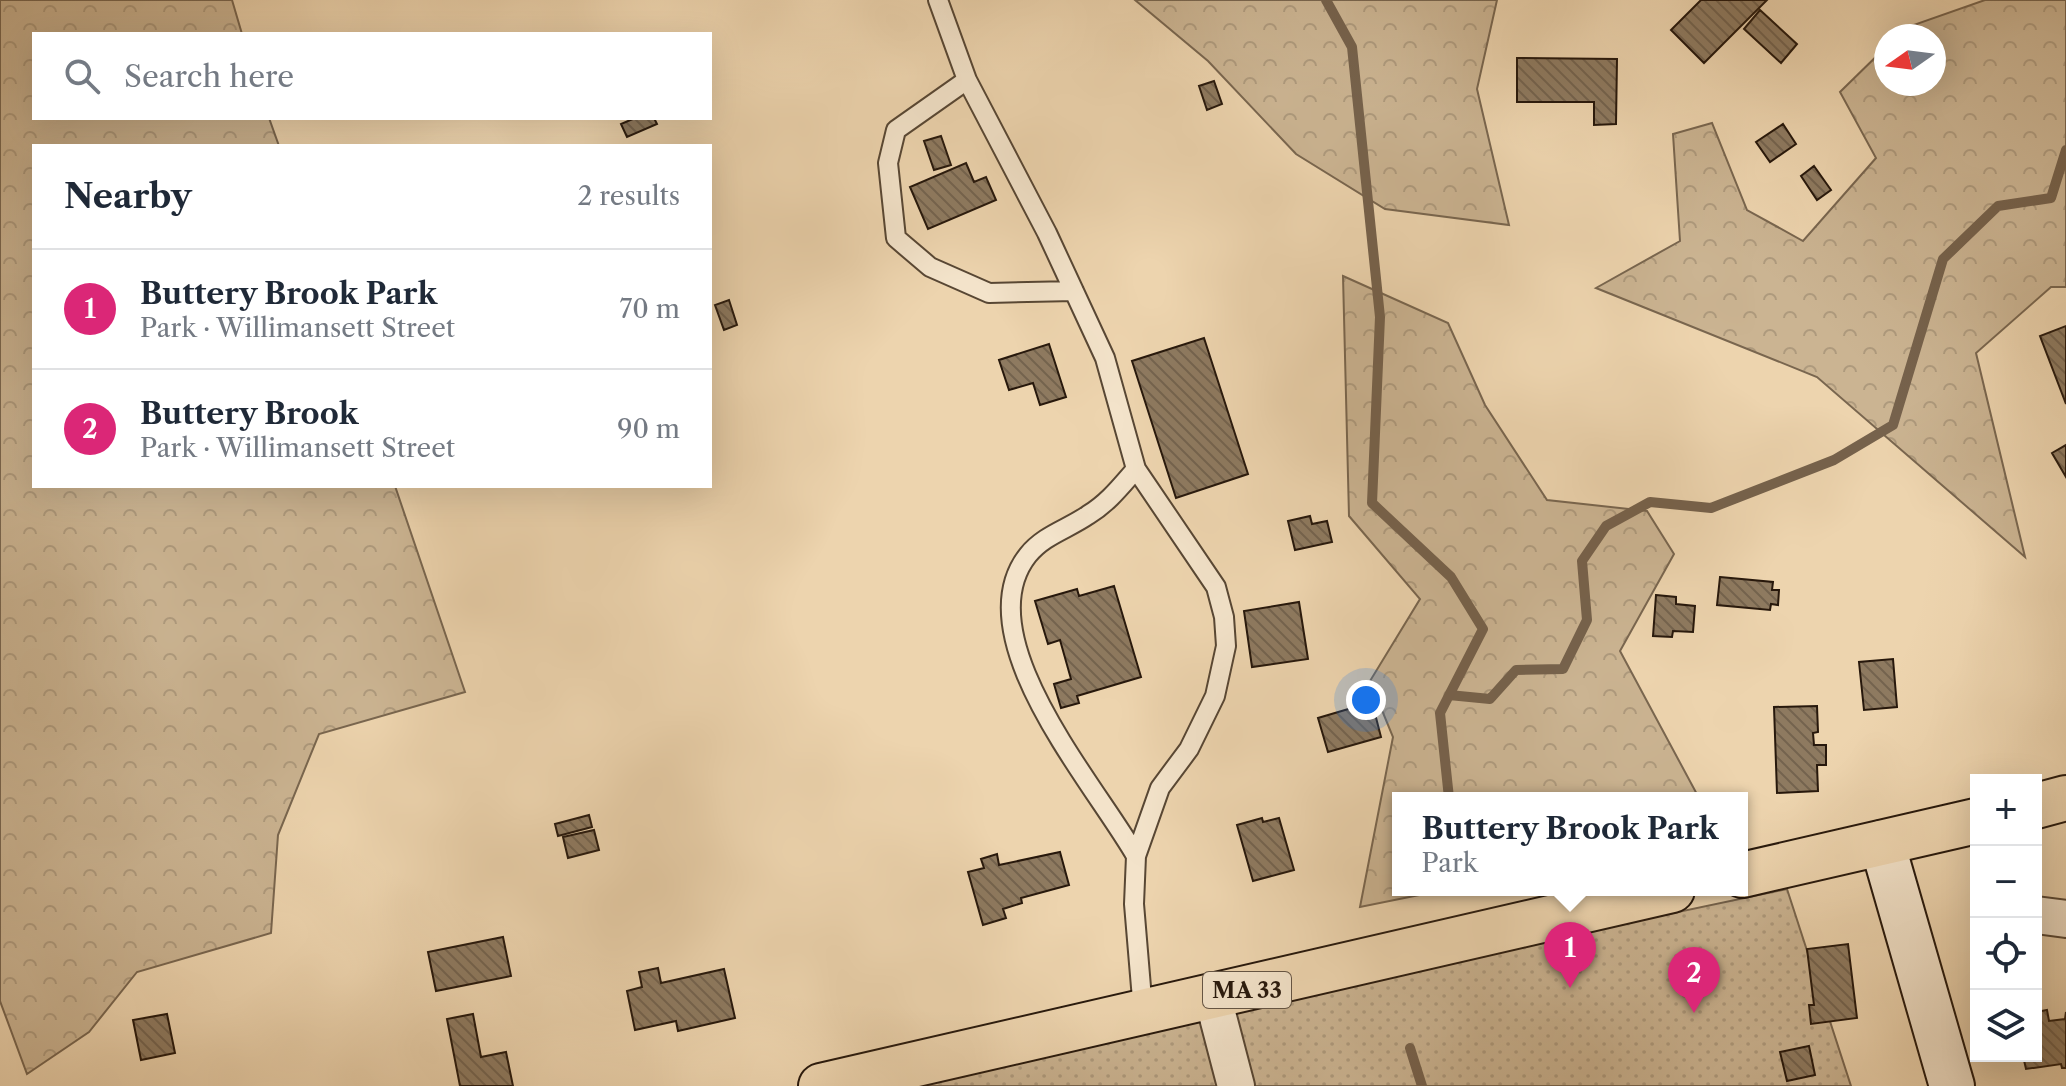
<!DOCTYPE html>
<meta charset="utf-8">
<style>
body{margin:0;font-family:"Libre Caslon Text",serif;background:#f2f2f3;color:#1f2937}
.controls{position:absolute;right:24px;bottom:24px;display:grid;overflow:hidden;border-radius:0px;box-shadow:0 8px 32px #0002}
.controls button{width:72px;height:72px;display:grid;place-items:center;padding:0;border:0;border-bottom:2px solid #e0e1e3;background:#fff;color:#1f2937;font:40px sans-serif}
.compass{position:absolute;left:1874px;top:24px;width:72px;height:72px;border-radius:50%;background:#fff;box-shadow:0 8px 32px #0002;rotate:256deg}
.you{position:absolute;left:1366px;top:700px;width:28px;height:28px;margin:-20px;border:6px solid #fff;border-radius:50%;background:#1a73e8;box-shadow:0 0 0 12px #1a73e833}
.badge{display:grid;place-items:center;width:52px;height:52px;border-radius:50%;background:#db2777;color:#fff;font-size:26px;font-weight:700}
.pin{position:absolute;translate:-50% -66px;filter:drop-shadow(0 2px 4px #0008)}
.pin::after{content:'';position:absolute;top:42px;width:28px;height:24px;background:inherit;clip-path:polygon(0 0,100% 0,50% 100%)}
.popup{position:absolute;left:1392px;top:792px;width:356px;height:104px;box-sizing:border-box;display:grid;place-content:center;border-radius:0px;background:#fff;filter:drop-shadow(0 2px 6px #0005);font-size:26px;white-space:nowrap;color:#747a83}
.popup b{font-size:30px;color:#1f2937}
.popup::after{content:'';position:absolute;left:50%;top:100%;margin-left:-16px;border:16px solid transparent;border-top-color:#fff}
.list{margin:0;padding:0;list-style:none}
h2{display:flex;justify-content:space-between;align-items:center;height:104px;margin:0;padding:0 32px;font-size:34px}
h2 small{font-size:26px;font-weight:400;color:#747a83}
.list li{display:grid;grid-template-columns:52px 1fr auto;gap:24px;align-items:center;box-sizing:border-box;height:120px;padding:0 32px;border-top:2px solid #e0e1e3}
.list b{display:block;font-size:30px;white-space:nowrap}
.list p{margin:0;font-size:26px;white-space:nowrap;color:#747a83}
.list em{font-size:26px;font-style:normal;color:#747a83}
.icon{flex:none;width:44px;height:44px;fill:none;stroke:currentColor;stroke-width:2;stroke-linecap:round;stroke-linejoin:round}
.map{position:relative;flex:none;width:2066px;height:1086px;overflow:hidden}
.search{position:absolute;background:#fff;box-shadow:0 8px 32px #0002;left:32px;top:32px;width:680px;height:88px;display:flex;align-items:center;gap:20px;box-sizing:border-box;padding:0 28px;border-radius:0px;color:#747a83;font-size:30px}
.panel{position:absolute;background:#fff;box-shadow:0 8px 32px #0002;left:32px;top:144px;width:680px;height:344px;border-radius:0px}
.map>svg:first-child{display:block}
</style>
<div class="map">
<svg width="2066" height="1086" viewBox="0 0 2066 1086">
<defs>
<pattern id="forest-crowns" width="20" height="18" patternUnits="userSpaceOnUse" patternTransform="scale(2)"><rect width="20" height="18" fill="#cbb492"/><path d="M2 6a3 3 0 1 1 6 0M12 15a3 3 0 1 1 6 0" fill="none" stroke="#ae9a7d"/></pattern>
<pattern id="park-dots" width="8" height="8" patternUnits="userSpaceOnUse" patternTransform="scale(2)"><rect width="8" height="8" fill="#cbb492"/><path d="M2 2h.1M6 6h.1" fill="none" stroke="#ae9a7d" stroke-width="1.8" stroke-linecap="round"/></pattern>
<pattern id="building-back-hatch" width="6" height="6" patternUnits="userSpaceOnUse" patternTransform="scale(2)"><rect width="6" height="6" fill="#8e7a60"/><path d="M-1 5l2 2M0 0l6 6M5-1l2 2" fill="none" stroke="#74634e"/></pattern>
</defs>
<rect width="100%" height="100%" fill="#edd4ae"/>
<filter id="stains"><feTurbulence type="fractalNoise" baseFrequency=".0025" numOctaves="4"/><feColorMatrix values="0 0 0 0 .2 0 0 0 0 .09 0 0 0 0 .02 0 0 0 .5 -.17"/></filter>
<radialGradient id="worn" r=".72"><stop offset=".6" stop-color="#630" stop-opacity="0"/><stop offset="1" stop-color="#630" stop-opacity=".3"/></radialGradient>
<path fill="url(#forest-crowns)" stroke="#79664f" stroke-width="2" d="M0 0H232L242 34H34V118H269L279 146H34V486H395L465 692 319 734 278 835 271 933 137 972 89 1032 27 1074 0 1001Z
M1135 0H1497L1477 89 1509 225 1385 209 1296 154 1208 61Z
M1985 0H2066V287H2051L1976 353 2025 557 1817 377 1596 288 1680 241 1673 134 1712 123 1747 210 1803 241 1876 158 1840 92 1886 47V84H1934V36H1897L1905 28Z
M1343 276 1448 323 1485 405 1547 500 1647 511 1674 554 1620 651 1699 798H1398V890H1444L1360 907 1393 737 1370 681 1420 599 1349 516Z"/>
<path fill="url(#park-dots)" stroke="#79664f" stroke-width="2" d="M1787 889 1851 1086H855Z"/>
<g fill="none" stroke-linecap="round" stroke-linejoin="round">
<path stroke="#76624c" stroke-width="10" d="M1326 0 1352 47 1380 317 1372 503 1451 577 1483 629 1440 713 1449 798
M1449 695 1490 699 1516 670 1563 669 1587 620 1582 561 1606 526 1650 502 1711 508 1834 460 1893 425 1943 259 1998 206 2051 198 2066 150
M1410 1048 1422 1086"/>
</g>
<path fill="url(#building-back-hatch)" stroke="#27180c" stroke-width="2" d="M1701 0H1767L1704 63 1671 30Z
M1760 10 1797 44 1781 63 1744 29Z
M1517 58 1617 59 1616 124 1594 125V102H1517Z
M1214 81 1222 104 1207 110 1199 86Z
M635 118H654L657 124 627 137 621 124Z
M1783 124 1796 144 1770 162 1756 142Z
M941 136 951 165 934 170 924 141Z
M966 163 974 182 986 177 996 200 928 229 910 187Z
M1814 166 1831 190 1817 200 1801 176Z
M729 300 737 325 724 330 715 305Z
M2066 326V404L2040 336Z
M1204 338 1248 474 1176 498 1132 361Z
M1049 344 1066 397 1040 405 1033 383 1009 390 999 360Z
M2066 445V477L2052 453Z
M1310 516 1312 524 1327 521 1332 542 1295 550 1288 521Z
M1720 577 1773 582 1772 590H1779L1778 605 1771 604 1770 610 1717 605Z
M1114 586 1141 677 1077 696 1079 703 1061 708 1054 684 1071 679 1060 640 1048 644 1035 601 1077 589 1079 596Z
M1656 595 1676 597V604L1695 606 1693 632 1673 631 1672 637 1653 636Z
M1299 602 1308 659 1252 667 1244 611Z
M1893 659 1897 707 1864 710 1859 662Z
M1372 702 1381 737 1328 752 1318 718Z
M1817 706 1818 732 1813 733 1814 745H1826V765H1817L1818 791 1777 793 1774 707Z
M589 815 592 827 558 836 555 824Z
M1262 818 1263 822 1279 818 1294 870 1253 881 1237 825Z
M594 830 599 850 568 858 563 837Z
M1060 852 1069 885 1021 898 1022 903 1003 909 1006 918 983 925 968 872 984 868 981 859 997 854 999 865Z
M503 937 511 976 436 991 428 952Z
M1848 944 1857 1018 1811 1024 1809 1005H1814L1807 949Z
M658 968 661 983 724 969 735 1018 678 1031 676 1021 635 1030 627 991 642 987 639 972Z
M2047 1010 2049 1021 2065 1019 2066 1012V1068H2062L2061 1064 2026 1069 2023 1056H2036V1012Z
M167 1014 175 1053 141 1060 133 1020Z
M473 1014 481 1057 506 1052 513 1086H460L447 1019Z
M1809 1046 1815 1075 1787 1081 1780 1052Z"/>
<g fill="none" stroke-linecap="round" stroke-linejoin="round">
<g stroke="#584734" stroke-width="22">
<path id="lane" d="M938 0 967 80 1047 233 1105 358 1136 469 1216 587 1224 617 1226 646 1215 696 1189 749 1160 788 1136 856 1134 904 1143 1011
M967 80 896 130 888 163 896 238 930 267 989 293 1074 291
M1136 469C1121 486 1108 503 1088 515 1068 529 1044 535 1028 555 964 636 1095 784 1136 856"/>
</g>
<g stroke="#584734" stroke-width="40">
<path id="street" d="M2036 915 2066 919
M1213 998 1236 1086"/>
</g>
<g stroke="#27180c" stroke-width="48">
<path id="secondary" d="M1882 843 1952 1086"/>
</g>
<g stroke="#27180c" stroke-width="48">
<path id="primary" d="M2036 806 2066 798
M1742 875 1976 821
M821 1086 1672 890"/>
</g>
<use href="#lane" stroke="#f3e3ca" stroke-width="18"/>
<use href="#street" stroke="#f3e3ca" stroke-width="36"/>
<use href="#secondary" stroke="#f3e3ca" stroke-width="44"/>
<use href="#primary" stroke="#edd4ae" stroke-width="44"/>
</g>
<g text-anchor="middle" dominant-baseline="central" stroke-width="6" stroke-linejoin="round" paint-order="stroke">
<rect fill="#f3e3ca" stroke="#645545" stroke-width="2" x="1203" y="972" width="88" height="36" rx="6"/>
<g font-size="22" font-weight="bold" fill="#27180c">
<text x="1247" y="990">MA 33</text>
</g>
</g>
<rect width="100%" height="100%" filter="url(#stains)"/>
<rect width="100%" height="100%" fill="url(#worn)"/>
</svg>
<div class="controls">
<button>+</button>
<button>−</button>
<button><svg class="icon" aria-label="locate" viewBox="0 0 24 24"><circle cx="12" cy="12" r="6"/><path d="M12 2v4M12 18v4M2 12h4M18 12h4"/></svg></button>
<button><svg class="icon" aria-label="layers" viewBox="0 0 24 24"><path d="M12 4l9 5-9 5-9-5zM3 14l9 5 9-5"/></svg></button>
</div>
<svg class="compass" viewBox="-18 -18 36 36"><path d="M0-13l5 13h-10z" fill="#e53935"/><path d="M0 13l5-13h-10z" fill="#747a83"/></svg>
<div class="you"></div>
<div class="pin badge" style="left:1570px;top:988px">1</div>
<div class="popup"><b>Buttery Brook Park</b>Park</div>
<div class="pin badge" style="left:1694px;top:1013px">2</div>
<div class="search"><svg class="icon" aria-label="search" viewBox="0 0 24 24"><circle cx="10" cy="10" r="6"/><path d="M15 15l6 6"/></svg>Search here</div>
<section class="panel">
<h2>Nearby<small>2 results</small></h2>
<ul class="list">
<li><span class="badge">1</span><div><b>Buttery Brook Park</b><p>Park · Willimansett Street</p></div><em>70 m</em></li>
<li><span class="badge">2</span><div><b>Buttery Brook</b><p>Park · Willimansett Street</p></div><em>90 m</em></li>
</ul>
</section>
</div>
